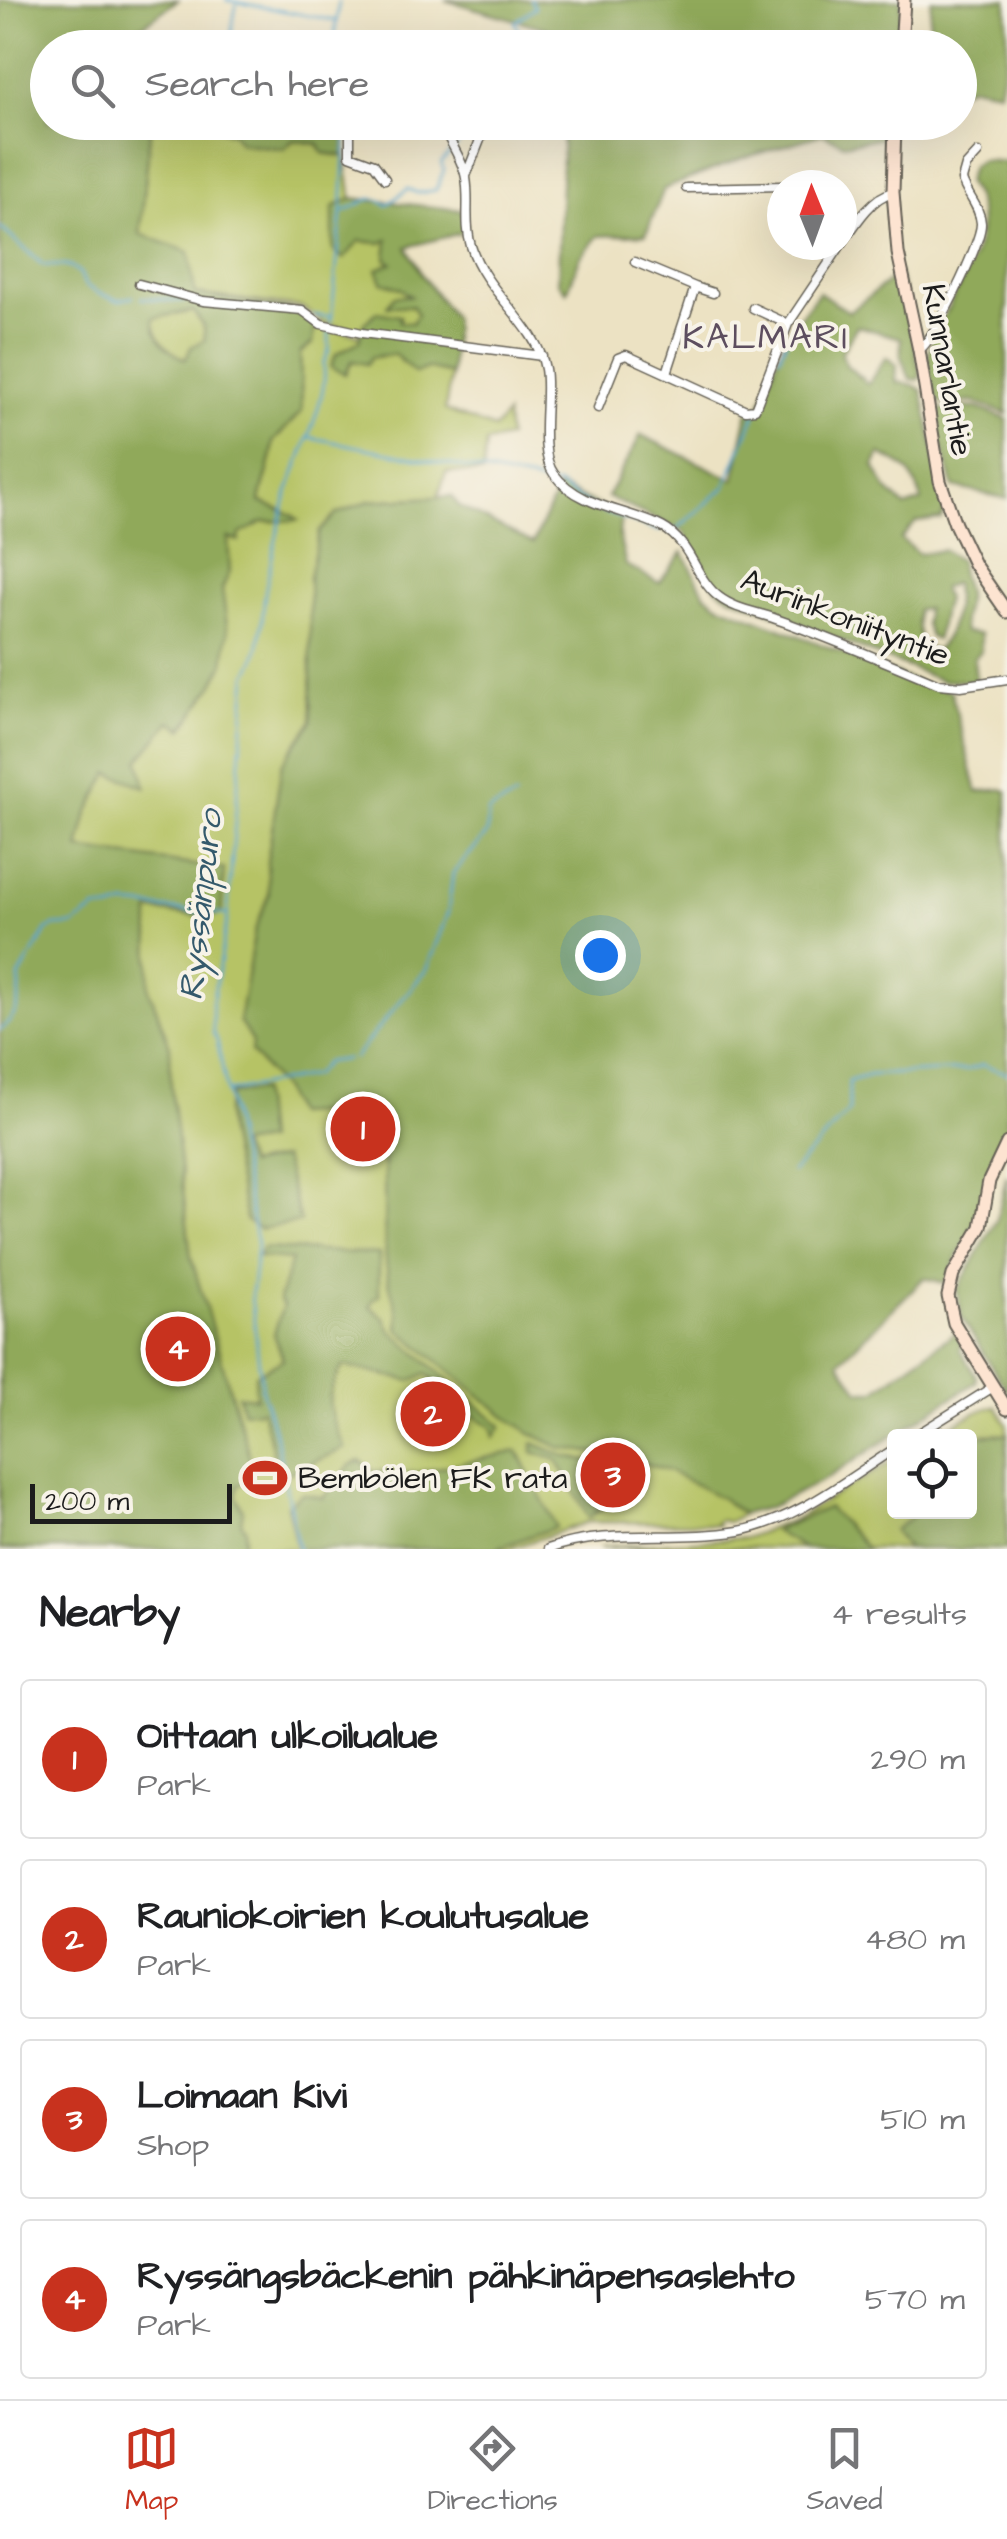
<!DOCTYPE html>
<meta charset="utf-8">
<style>
body{margin:0;font-family:"Architects Daughter",sans-serif;background:#f2f2f2;color:#202124}
.controls{position:absolute;right:30px;bottom:30px;display:grid;overflow:hidden;border-radius:10px;box-shadow:0 10px 40px #0002}
.controls button{width:90px;height:90px;display:grid;place-items:center;padding:0;border:0;border-bottom:2px solid #e0e0e0;background:#fff;color:#202124;font:50px sans-serif}
.compass{position:absolute;left:767px;top:170px;width:90px;height:90px;border-radius:50%;background:#fff;box-shadow:0 10px 40px #0002;rotate:359deg}
.scale{position:absolute;left:30px;bottom:25px;width:202px;box-sizing:border-box;padding-left:10px;border:5px solid #1c1c1c;border-top:0;font-size:28px;line-height:35px;white-space:nowrap;color:#1c1c1c;-webkit-text-stroke:8px #f7f3e8;paint-order:stroke}
.you{position:absolute;left:600px;top:955px;width:35px;height:35px;margin:-25px;border:8px solid #fff;border-radius:50%;background:#1a73e8;box-shadow:0 0 0 15px #1a73e833}
.badge{display:grid;place-items:center;width:65px;height:65px;border-radius:50%;background:#c8321e;color:#fff;font-size:32px;font-weight:700}
.pin{position:absolute;translate:-50% -50%;border:5px solid #fff;box-shadow:0 2px 10px #0006}
.list{margin:0;padding:0;list-style:none}
h2{display:flex;justify-content:space-between;align-items:center;height:130px;margin:0;padding:0 40px;font-size:42px}
h2 small{font-size:32px;font-weight:400;color:#757577}
.list li{display:grid;grid-template-columns:65px 1fr auto;gap:30px;align-items:center;box-sizing:border-box;height:160px;margin:0 20px 20px;padding:0 20px;border:2px solid #e0e0e0;border-radius:10px}
.list b{display:block;font-size:38px;white-space:nowrap}
.list p{margin:0;font-size:32px;white-space:nowrap;color:#757577}
.list em{font-size:32px;font-style:normal;color:#757577}
.icon{flex:none;width:55px;height:55px;fill:none;stroke:currentColor;stroke-width:2;stroke-linecap:round;stroke-linejoin:round}
.map{position:relative;flex:none;width:1007px;height:1549px;overflow:hidden}
.search{position:absolute;background:#fff;box-shadow:0 10px 40px #0002;left:30px;right:30px;top:30px;height:110px;display:flex;align-items:center;gap:25px;box-sizing:border-box;padding:0 35px;border-radius:55px;color:#757577;font-size:38px}
.sheet{height:850px;background:#fff}
nav{display:flex;justify-content:space-around;align-items:center;box-sizing:border-box;height:140px;border-top:2px solid #e0e0e0;background:#fff;font-size:28px;color:#757577}
nav a{display:grid;justify-items:center;gap:5px}
nav .on{color:#c8321e}
.map>svg:first-child{display:block}
</style>
<div class="map">
<svg width="1007" height="1549" viewBox="0 0 1007 1549">
<rect width="100%" height="100%" fill="#f7f3e8"/>
<filter id="ink" filterUnits="userSpaceOnUse"><feTurbulence type="fractalNoise" baseFrequency=".01" numOctaves="2"/><feDisplacementMap in="SourceGraphic" scale="20" xChannelSelector="R" yChannelSelector="G"/><feConvolveMatrix kernelMatrix="1 2 1 2 8 2 1 2 1" color-interpolation-filters="sRGB"/></filter>
<filter id="wash" filterUnits="userSpaceOnUse"><feTurbulence type="fractalNoise" baseFrequency=".0048" numOctaves="4" result="noise"/><feDisplacementMap in="SourceGraphic" scale="40" xChannelSelector="R" yChannelSelector="G"/><feGaussianBlur stdDeviation="2.25" result="paint"/><feColorMatrix in="noise" values="0 0 0 0 0 0 0 0 0 0 0 0 0 0 0 0 0 1.4 0 .05"/><feComposite in="paint" operator="in"/></filter>
<g filter="url(#wash)">
<rect width="100%" height="100%" fill="#ece2c3"/>
<path fill="#b6c365" stroke="#697040" stroke-width="2.5" d="M0 0 48 48V122L201 515 288 513 260 502C263 481 273 463 273 442L302 411 300 353 312 343 315 325 362 336 360 341 336 354 346 373 352 361 394 354 415 373 427 368 451 374 445 410 494 429 506 415 508 438 486 443 483 473 446 472 438 497 369 501 837 1363 842 1462 776 1504 740 1511 743 1514 728 1522 719 1520 716 1522 718 1525 696 1523 588 1522 509 1549H0Z
M151 123H216L217 128 318 144 323 153 345 156 352 198 333 207 359 241 380 243 390 239 393 263 388 267 400 288 412 297 402 304 413 306 418 315 412 323 400 322V317L362 331 323 323 302 307 195 294 140 234Z
M194 311 204 329 205 340 187 359C168 352 155 339 153 318Z
M996 1406 1007 1424V1549L600 1547 745 1538 793 1520 894 1460V1512H970V1436H934C950 1428 978 1408 996 1406Z"/>
<path fill="#90a95a" stroke="#56623b" stroke-width="2.5" fill-rule="evenodd" d="M0 0H178L120 42V47L48 48V122L151 123 140 234 189 252 195 294 300 311 315 325 313 343 300 353 302 411 273 442C273 463 263 480 260 502L293 515 298 520 263 522 240 534 239 541 228 538 230 571 222 589 228 633 224 663 214 684 183 729 171 721 139 760 146 787 109 773 88 813 79 849 224 869 221 914 209 917 150 911 149 989 170 1047 171 1087 191 1257 254 1471 247 1482 238 1485 236 1496 243 1510 241 1522 246 1529 243 1549H0ZM194 311 204 328 205 340 191 347 186 359C168 352 155 339 153 318Z
M445 0H902L898 48 566 47V34Z
M931 0H1007V53L999 91 971 86 960 91V48L932 47 928 44Z
M216 123H346L345 156 323 153 318 144 293 140 284 149 240 143 233 133 217 128Z
M563 123H892L891 136 844 144 823 134 740 159 664 189 646 234 598 236 580 258 567 292 558 282Z
M981 160 1007 162V414L973 402 937 403C934 388 925 363 929 349 946 297 1007 235 966 182L971 167Z
M352 198 462 210 465 232 407 247 422 275 454 319 451 374 427 368 415 373 394 354 372 357 367 364 352 361 345 374 331 367 336 354 360 341 363 324 377 312 400 316V322L412 323 417 315 413 306H387L395 296H411L400 288 382 282 377 269 392 263 386 259 388 240 380 243 359 241 344 259 333 250V207Z
M899 273 921 376 918 380 910 379 901 357V338L857 326 841 353 847 366 868 384 886 357 897 365 896 382 913 385 922 390 946 507 941 519 916 522 901 539 919 554 943 550 960 561C958 575 966 583 966 596 967 611 960 613 964 632L981 634V651L974 658 976 681H942L728 595 716 588 684 532 607 497 641 435 734 480 748 413 759 408 787 333 819 292 849 312ZM880 454C908 467 913 472 922 501L905 507 887 490 874 466ZM954 583C957 609 953 630 936 651 916 644 916 628 917 610L926 609 925 624 930 637 936 640C941 626 941 613 946 599L942 588Z
M958 407 978 408 1007 419V499L953 487 939 434 937 410Z
M559 487 621 516 619 536 626 565 659 583 683 552 705 594 718 604 925 685 951 691 977 792 1001 789 1007 791V1131L986 1180 977 1218 945 1283 924 1278 839 1362 859 1391H874L956 1332 962 1345 959 1348 976 1376V1382L826 1479 767 1508 743 1514 721 1498 668 1471 626 1457 561 1448 542 1439 513 1422 398 1329C401 1311 391 1296 388 1277 379 1221 392 1163 374 1108L368 1107 363 1111 294 1114 283 1090 251 1052 252 1042 239 1021 255 930 269 894 267 862 282 764 312 721 309 577 319 532 336 514 369 501 452 496 459 506 533 543Z
M261 1090 266 1141 240 1145 248 1165 283 1158 300 1222 261 1229 246 1221 228 1133 226 1112 231 1094Z
M1007 1175V1392L962 1318 957 1290 997 1219Z
M263 1248 379 1254V1296L374 1298 370 1306 384 1318 391 1331 502 1426 494 1437 492 1426 461 1409 427 1373 411 1381 343 1366C321 1402 329 1412 345 1448L287 1474H279L262 1410 243 1412 238 1395 256 1398 255 1375 283 1359 274 1334 283 1306 279 1299 291 1260 258 1257Z
M1007 1434V1549H907L894 1530 912 1517 913 1512H970V1436H957Z
M533 1443 565 1456 612 1465 606 1477 608 1485 631 1476 636 1480 589 1518 557 1460 533 1452Z
M518 1451 556 1527 494 1549H297L287 1505 302 1493 323 1498 350 1465 360 1461 374 1471 415 1473Z
M828 1507 867 1549H805L774 1531Z"/>
<g fill="none" stroke-linecap="round" stroke-linejoin="round">
<path stroke="#52a4cd" stroke-width="2.5" d="M226 0 337 21
M229 48 236 5
M333 48 339 0
M513 48 522 38 515 22 535 7 531 0
M456 148 464 129 473 122
M342 211 346 134
M0 227 43 265 70 266 80 273 85 285 98 293 118 300 133 297
M141 298 185 301
M314 315 331 317
M331 323 342 212C357 208 371 189 387 205L408 189 418 193 436 190 444 170 441 163 450 153
M779 357 788 335
M309 437 559 486C569 495 581 498 590 507L660 531
M675 531 725 487 757 410
M33 954 47 930 54 926 74 925 96 909 110 910 126 905 228 915
M0 1030C18 1017 22 998 19 977L30 958
M354 1058 426 970 448 912 453 873 487 834 488 812 515 797
M227 1092 314 1075 326 1062 347 1059
M792 1172 849 1111V1081L870 1075 967 1070 983 1065 1007 1073
M298 1549 277 1442 262 1390 251 1296 257 1245 217 1040 213 1033 212 1004 227 920 247 675C263 650 261 622 265 593 271 560 278 528 287 496 295 468 332 389 323 365L329 350V330"/>
</g>
</g>
<g filter="url(#ink)">
<g fill="none" stroke-linecap="round" stroke-linejoin="round">
<g stroke="#656156" stroke-width="11">
<path id="minor" d="M350 122V155L374 164 385 179
M440 122C448 139 463 160 466 178 470 200 464 224 471 246 485 293 537 324 545 369 550 397 537 451 554 474 578 507 629 510 662 527 692 543 695 579 719 597 736 610 758 612 776 619 831 638 885 662 939 684L961 686 1007 679
M466 176 487 122
M686 188 782 186
M842 244C854 226 871 197 893 192
M635 262 695 287 667 373
M139 284 203 301 302 310 321 324 362 333 542 356
M695 287 713 293
M753 308 788 324
M919 350C933 342 982 242 981 223 980 207 967 195 962 180L966 166 978 153
M598 408 618 358 626 355 746 410 755 409 788 324 841 245
M915 1436 993 1387
M548 1549C611 1527 675 1542 739 1531 797 1520 846 1480 894 1449"/>
</g>
<g stroke="#656156" stroke-width="15">
<path id="secondary" d="M901 48 904 0
M895 122 893 192 898 253 919 350 940 481 955 524 974 564 1007 612
M1007 1143 989 1181 981 1227 953 1275 948 1296 954 1323 1007 1409"/>
</g>
<use href="#minor" stroke="#fff" stroke-width="8"/>
<use href="#secondary" stroke="#fde4d1" stroke-width="11"/>
</g>
</g>
<defs>
<g id="stadium-bare" transform="scale(3.45)"><path d="M0-5a6.5 5 0 1 0 0 10a6.5 5 0 1 0 0-10ZM-3.5-1.8h7v3.6h-7Z" fill="#c8321e" stroke="#f7f3e8" stroke-width="2.5" paint-order="stroke"/></g>
</defs>
<g fill-rule="evenodd">
<use href="#stadium-bare" x="265" y="1478"/>
</g>
<g text-anchor="middle" dominant-baseline="central" stroke-width="8" stroke-linejoin="round" paint-order="stroke">
<g font-size="32" fill="#1c1c1c" stroke="#f7f3e8">
<text transform="translate(947 370) rotate(80)">Kunnarlantie</text>
<text transform="translate(845 618) rotate(21)">Aurinkoniityntie</text>
</g>
<g font-size="32" fill="#1c1c1c" stroke="#f7f3e8" text-anchor="start">
<text x="298" y="1478">Bembölen FK rata</text>
</g>
<g font-size="35" letter-spacing="2.5" fill="#5d4e5f" stroke="#f7f3e8">
<text x="766" y="337">KALMARI</text>
</g>
<g font-size="35" font-style="italic" fill="#34596c" stroke="#f7f3e8">
<text transform="translate(201 905) rotate(-84)">Ryssänpuro</text>
</g>
</g>
</svg>
<div class="controls">
<button><svg class="icon" aria-label="locate" viewBox="0 0 24 24"><circle cx="12" cy="12" r="6"/><path d="M12 2v4M12 18v4M2 12h4M18 12h4"/></svg></button>
</div>
<svg class="compass" viewBox="-18 -18 36 36"><path d="M0-13l5 13h-10z" fill="#e53935"/><path d="M0 13l5-13h-10z" fill="#757577"/></svg>
<div class="scale">200 m</div>
<div class="you"></div>
<div class="pin badge" style="left:363px;top:1129px">1</div>
<div class="pin badge" style="left:433px;top:1414px">2</div>
<div class="pin badge" style="left:613px;top:1475px">3</div>
<div class="pin badge" style="left:178px;top:1349px">4</div>
<div class="search"><svg class="icon" aria-label="search" viewBox="0 0 24 24"><circle cx="10" cy="10" r="6"/><path d="M15 15l6 6"/></svg>Search here</div>
</div>
<section class="sheet">
<h2>Nearby<small>4 results</small></h2>
<ul class="list">
<li><span class="badge">1</span><div><b>Oittaan ulkoilualue</b><p>Park</p></div><em>290 m</em></li>
<li><span class="badge">2</span><div><b>Rauniokoirien koulutusalue</b><p>Park</p></div><em>480 m</em></li>
<li><span class="badge">3</span><div><b>Loimaan Kivi</b><p>Shop</p></div><em>510 m</em></li>
<li><span class="badge">4</span><div><b>Ryssängsbäckenin pähkinäpensaslehto</b><p>Park</p></div><em>570 m</em></li>
</ul>
</section>
<nav>
<a class="on"><svg class="icon" aria-label="map" viewBox="0 0 24 24"><path d="M3 6l6-2 6 2 6-2v14l-6 2-6-2-6 2zM9 4v14M15 6v14"/></svg>Map</a>
<a><svg class="icon" aria-label="directions" viewBox="0 0 24 24"><path d="M12 3l9 9-9 9-9-9zM9 14v-3h6M13 9l2 2-2 2"/></svg>Directions</a>
<a><svg class="icon" aria-label="saved" viewBox="0 0 24 24"><path d="M7 4h10v16l-5-4-5 4z"/></svg>Saved</a>
</nav>
